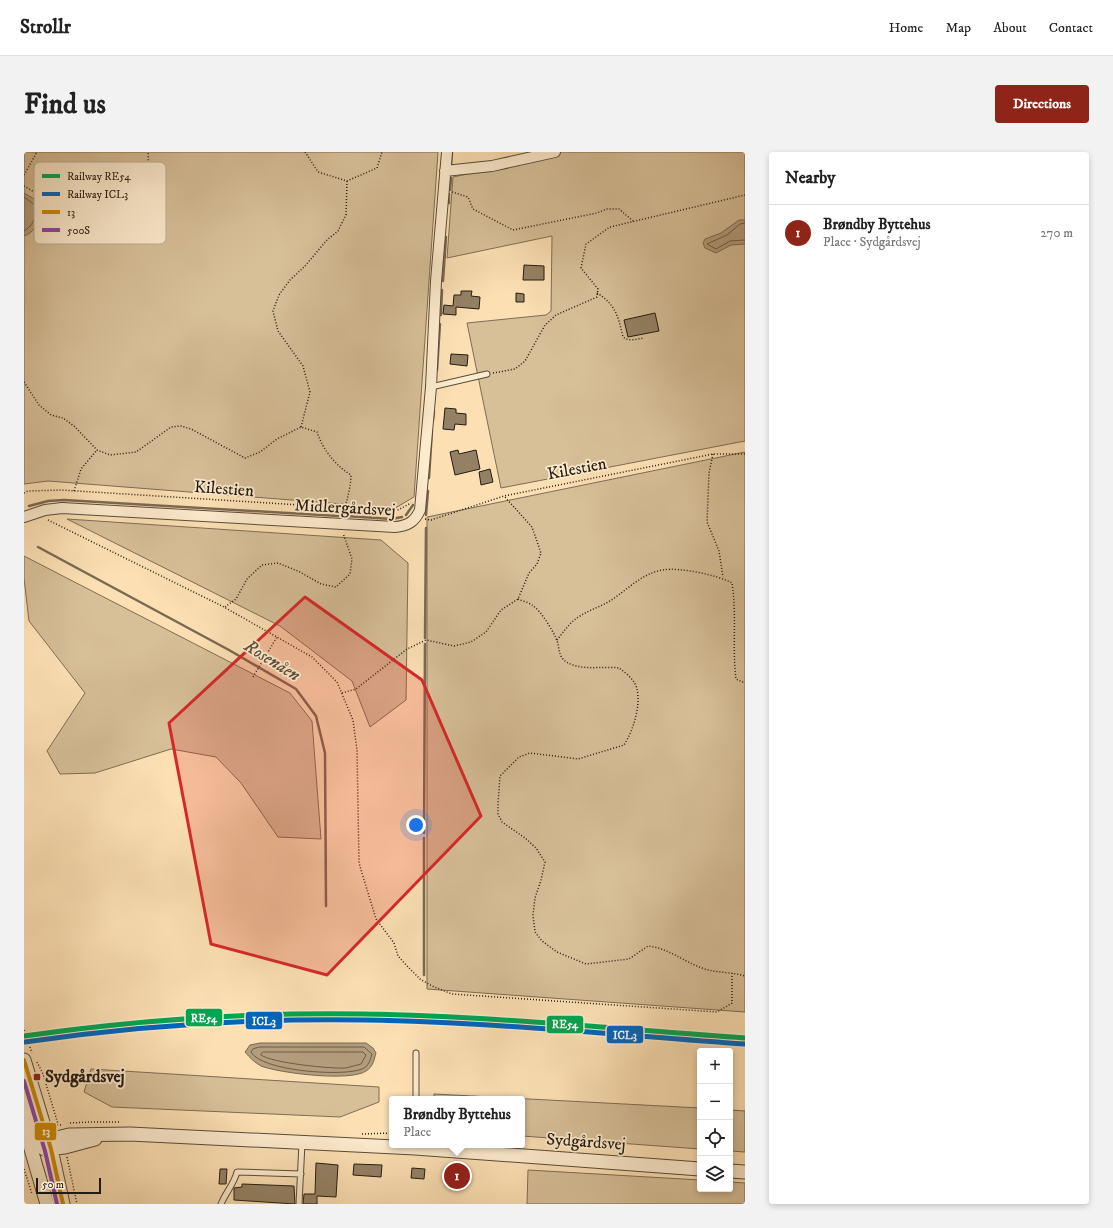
<!DOCTYPE html>
<meta charset="utf-8">
<style>
body{margin:0;font-family:"IM FELL DW Pica",serif;background:#f2f2f2;color:#222}
.controls{position:absolute;right:12px;bottom:12px;display:grid;overflow:hidden;border-radius:4px;box-shadow:0 2px 6px #0003}
.controls button{width:36px;height:36px;display:grid;place-items:center;padding:0;border:0;border-bottom:1px solid #e0e0e0;background:#fff;color:#222;font:20px sans-serif}
.scale{position:absolute;left:12px;bottom:10px;width:65px;box-sizing:border-box;padding-left:4px;border:2px solid #241b10;border-top:0;font-size:11px;line-height:14px;white-space:nowrap;color:#241b10;-webkit-text-stroke:3px #fdebce;paint-order:stroke}
.you{position:absolute;left:392px;top:673px;width:14px;height:14px;margin:-10px;border:3px solid #fff;border-radius:50%;background:#1a73e8;box-shadow:0 0 0 6px #1a73e833}
.badge{display:grid;place-items:center;width:26px;height:26px;border-radius:50%;background:#8f2418;color:#fff;font-size:13px;font-weight:700}
.pin{position:absolute;translate:-50% -50%;border:2px solid #fff;box-shadow:0 1px 4px #0006}
.popup{position:absolute;left:365px;top:944px;width:136px;height:52px;box-sizing:border-box;display:grid;place-content:center;border-radius:4px;background:#fff;filter:drop-shadow(0 1px 3px #0005);font-size:13px;white-space:nowrap;color:#767676}
.popup b{font-size:15px;color:#222}
.popup::after{content:'';position:absolute;left:50%;top:100%;margin-left:-8px;border:8px solid transparent;border-top-color:#fff}
.list{margin:0;padding:0;list-style:none}
h2{display:flex;justify-content:space-between;align-items:center;height:52px;margin:0;padding:0 16px;font-size:17px}
h2 small{font-size:13px;font-weight:400;color:#767676}
.list li{display:grid;grid-template-columns:26px 1fr auto;gap:12px;align-items:center;box-sizing:border-box;height:56px;padding:0 16px;border-top:1px solid #e0e0e0}
.list b{display:block;font-size:15px;white-space:nowrap}
.list p{margin:0;font-size:13px;white-space:nowrap;color:#767676}
.list em{font-size:13px;font-style:normal;color:#767676}
.icon{flex:none;width:22px;height:22px;fill:none;stroke:currentColor;stroke-width:2;stroke-linecap:round;stroke-linejoin:round}
.map{position:relative;flex:none;width:721px;height:1052px;overflow:hidden;border-radius:4px}
header{display:flex;align-items:center;gap:24px;box-sizing:border-box;height:56px;padding:0 20px;background:#fff;border-bottom:1px solid #e0e0e0}
header strong{font-size:19px}
nav{display:flex;gap:22px;margin-inline-start:auto;font-size:14px}
.intro{display:flex;align-items:center;justify-content:space-between;box-sizing:border-box;height:96px;padding:0 24px}
h1{margin:0;font-size:28px}
.button{padding:10px 18px;border-radius:4px;background:#8f2418;color:#fff;font-size:14px;font-weight:700}
main{display:flex;gap:24px;padding:0 24px}
aside{flex:1;background:#fff;border-radius:4px;box-shadow:0 2px 6px #0003}
.map>svg:first-child{display:block}
</style>
<header>
<strong>Strollr</strong>
<nav><a>Home</a><a>Map</a><a>About</a><a>Contact</a></nav>
</header>
<div class="intro"><h1>Find us</h1><a class="button">Directions</a></div>
<main>
<div class="map">
<svg width="721" height="1052" viewBox="0 0 721 1052">
<rect width="100%" height="100%" fill="#fce0b4"/>
<filter id="stains"><feTurbulence type="fractalNoise" baseFrequency=".005" numOctaves="4"/><feColorMatrix values="0 0 0 0 .2 0 0 0 0 .09 0 0 0 0 .02 0 0 0 .5 -.17"/></filter>
<radialGradient id="worn" r=".72"><stop offset=".6" stop-color="#630" stop-opacity="0"/><stop offset="1" stop-color="#630" stop-opacity=".3"/></radialGradient>
<path fill="#d7bf98" stroke="#7e6d54" d="M0 0H414L390 345 363 361 319 352 24 329 0 332Z
M525 0H721V289L477 336 443 171 522 163 527 159 528 84 423 106 429 25 526 5Z
M721 300V860L403 837V365Z
M43 367 357 388 384 411 382 548 346 575 328 529 256 474Z
M0 404 266 541 288 569 297 687 254 685 217 631 192 605 147 597 71 621 36 622 23 599 61 541 5 469 0 426Z
M67 917 355 935V950L316 965 88 955 60 940Z
M410 942 676 956V997L498 984V947H410Z
M706 958 721 959V1000L706 999Z
M504 1018 676 1028V1037H706V1030L721 1031V1052H503Z"/>
<path fill="#b39d7c" stroke="#7a6951" d="M0 41 15 50C17 64 15 78 0 84Z
M715 68H721V92L707 93 692 101 681 96 679 91 681 87 697 81Z
M236 891H342L349 896 352 901C350 908 349 915 342 919 326 930 255 921 237 914 230 910 226 906 221 900L226 893Z"/>
<g fill="none" stroke-linecap="round" stroke-linejoin="round">
<path stroke="#6c5c46" stroke-width="1" d="M0 45 11 53C13 64 10 73 0 79
M721 71 716 72 703 83 683 92 692 97 706 89 721 88
M236 895H340L348 902C346 908 345 914 338 917 319 925 237 919 227 900L229 897Z
M239 900H339L342 903 337 912C332 913 327 915 322 916 308 917 247 911 237 903Z"/>
<path stroke="#7a6951" stroke-width="2.5" d="M427 13 428 0
M426 38 427 26
M425 51V42
M419 129 422 85
M417 163 418 138
M413 218 416 172
M409 268 410 259
M405 326 408 278
M5 354 24 349 40 348 314 364
M382 363 389 353
M402 363 404 339
M321 364 368 367 378 365
M14 395 205 498 272 537 292 564 301 601 302 754
M401 486 402 376
M400 681 401 492
M400 823V686"/>
</g>
<path fill="#948165" stroke="#241b10" d="M500 113 520 114V128H499Z
M437 139H448L447 144 456 145 455 157 432 155V163L419 162 420 153 429 154 430 143H437Z
M492 141 500 142V150H492Z
M631 161 635 179 604 185 600 168Z
M427 202 444 203 443 214 426 212Z
M421 256 432 257V261L442 262V273L431 272 430 278 419 277Z
M434 298 435 302 452 298 456 317 431 323 426 300Z
M466 317 469 330 457 333 455 320Z
M292 1011 314 1013 312 1045 293 1044V1052H279L280 1042H291Z
M330 1012 358 1013 357 1025 329 1023Z
M388 1016 401 1017 400 1027 387 1026Z
M196 1017H203L202 1032H195Z
M420 1017 446 1019 445 1031 420 1030Z
M218 1032 270 1034 271 1052 210 1048V1036L218 1035Z"/>
<g fill="none" stroke-linecap="round" stroke-linejoin="round">
<g stroke="#5a4c39" stroke-width="7">
<path id="service" d="M407 235 463 222
M392 947V901
M197 1052C202 1040 210 1032 213 1020L277 1022
M275 1052 278 991"/>
</g>
<g stroke="#5a4c39" stroke-width="12">
<path id="minor" d="M421 19 468 14 531 0
M0 365 21 358 38 356 371 375C383 374 391 370 396 358L407 235 412 129 423 0"/>
</g>
<g stroke="#5a4c39" stroke-width="15">
<path id="tertiary" d="M0 908 27 997 39 1052
M0 942 12 983
M0 973 23 1052
M7 996 24 988 45 983 106 982 391 996 676 1017
M20 997 41 995 71 987
M706 1019 721 1020"/>
</g>
<path stroke="#241b10" stroke-width="1.5" stroke-dasharray="1 2" stroke-linecap="butt" d="M281 0 294 20 323 29 353 16 358 0
M0 23 13 0
M0 34 12 41 56 30 98 53 119 41 125 20 124 0
M428 40 444 45 449 57 489 78 573 61 583 57H595L609 69
M573 141C592 153 594 164 599 185 605 190 613 187 620 186
M469 221 491 217 501 209 521 173 532 163 573 145 574 137 557 116 562 92 586 75 721 43
M0 230 15 253 27 263 39 266 50 274 73 298 86 303 112 300 147 275 157 274 167 277 221 306 236 300 253 287 277 275 293 280C299 298 311 313 327 323 327 336 322 350 319 364
M277 275 286 240 279 214 254 179 249 159 255 143 266 128 281 114 303 88 314 79 322 63 323 29
M689 302 685 321 683 370 695 399 699 425
M50 339 57 317 73 298
M0 341 4 339 37 338 372 359 387 351
M401 367 407 368 480 344 689 302H721
M24 368 200 455 288 505 313 530 329 568 333 598 335 711 352 767 370 791 374 804 385 816 396 827 408 834 428 842 693 860 708 851V820
M494 447C498 449 504 450 508 453 518 460 527 476 532 486 537 498 532 507 549 513 564 518 580 514 595 516 602 521 611 528 613 537 617 554 609 579 600 593L554 607 506 601 495 605 476 624 474 652V662L478 670 501 686 512 696 521 710 517 728 511 746 509 763 511 780 518 789 533 800 562 812 605 807 624 794C645 796 661 811 681 817 694 821 708 820 721 824
M201 455 212 447 223 427 238 413 254 411 276 420 297 432 312 435 326 422 328 407 319 381
M533 488C540 479 546 470 556 464 567 457 579 454 589 447 605 436 619 421 639 418 655 415 694 423 708 431 713 463 708 495 712 527L721 531
M229 525 253 485
M318 541 332 537 383 497 402 488 430 494 447 490 462 480 477 458 494 447 505 421 513 412 517 401 508 375 480 344
M0 878 8 901
M13 910 19 922 34 972
M46 971 66 970H96
M30 973H39
M338 982 368 981
M43 1005 53 1052
M0 1017 8 1042"/>
<use href="#service" stroke="#fdebce" stroke-width="5"/>
<use href="#minor" stroke="#fdebce" stroke-width="10"/>
<use href="#tertiary" stroke="#fdebce" stroke-width="13"/>
<g stroke="#fdebce" stroke-width="7">
<path id="bus-1" d="M0 908 27 997 39 1052"/>
</g>
<g stroke="#fdebce" stroke-width="7">
<path id="bus-2" d="M0 929 21 999 33 1052"/>
</g>
<use href="#bus-1" stroke="#cd8a03" stroke-width="4"/>
<use href="#bus-2" stroke="#8e44ad" stroke-width="4"/>
<g stroke="#fdebce" stroke-width="8">
<path id="rail-1" d="M0 884C113 868 227 860 340 862 467 864 594 877 721 886"/>
</g>
<g stroke="#fdebce" stroke-width="8">
<path id="rail-2" d="M1 890C113 874 227 866 341 868 467 870 594 883 721 892"/>
</g>
<use href="#rail-1" stroke="#00a651" stroke-width="5"/>
<use href="#rail-2" stroke="#0065bd" stroke-width="5"/>
</g>
<path fill="#d62828" fill-opacity="0.2" stroke="#d62828" stroke-width="3" stroke-linejoin="round" d="M281 445 398 528 457 664 303 823 187 792 145 571Z"/>
<rect fill="#8f2418" stroke="#fdebce" stroke-width="1.5" x="9" y="921" width="8" height="8" rx="2"/>
<g text-anchor="middle" dominant-baseline="central" stroke-width="3.5" stroke-linejoin="round" paint-order="stroke">
<g font-size="17" fill="#241b10" stroke="#fdebce">
<text transform="translate(553 317) rotate(-11)">Kilestien</text>
<text transform="translate(200 337) rotate(4)">Kilestien</text>
<text transform="translate(321 356) rotate(3)">Midlergårdsvej</text>
<text transform="translate(562 990) rotate(4)">Sydgårdsvej</text>
</g>
<g font-size="17" font-weight="bold" fill="#241b10" stroke="#fdebce" text-anchor="start">
<text x="21" y="925">Sydgårdsvej</text>
</g>
<g font-size="18" font-style="italic" fill="#5d4f3b" stroke="#fdebce">
<text transform="translate(248 509) rotate(32)">Rosenåen</text>
</g>
</g>
<rect x="10" y="10" width="132" height="82" rx="6" fill="#fdebce" stroke="#bcad95" stroke-width="1"/>
<rect x="18" y="22" width="18" height="4" fill="#00a651"/>
<rect x="18" y="40" width="18" height="4" fill="#0065bd"/>
<rect x="18" y="58" width="18" height="4" fill="#cd8a03"/>
<rect x="18" y="76" width="18" height="4" fill="#8e44ad"/>
<g font-size="11" fill="#241b10">
<text x="43" y="28">Railway RE54</text>
<text x="43" y="46">Railway ICL3</text>
<text x="43" y="64">13</text>
<text x="43" y="82">500S</text>
</g>
<g stroke="#fdebce" stroke-width="1.5">
<rect x="161" y="856" width="38" height="19" rx="4" fill="#00a651"/>
<rect x="221" y="859" width="38" height="19" rx="4" fill="#0065bd"/>
<rect x="522" y="863" width="38" height="19" rx="4" fill="#00a651"/>
<rect x="582" y="873" width="38" height="19" rx="4" fill="#0065bd"/>
<rect x="10" y="970" width="23" height="19" rx="4" fill="#cd8a03"/>
</g>
<g font-size="11" text-anchor="middle" font-weight="bold" fill="#fff">
<text x="180" y="870">RE54</text>
<text x="240" y="873">ICL3</text>
<text x="541" y="876">RE54</text>
<text x="601" y="887">ICL3</text>
<text x="22" y="983">13</text>
</g>
<rect width="100%" height="100%" filter="url(#stains)"/>
<rect width="100%" height="100%" fill="url(#worn)"/>
</svg>
<div class="controls">
<button>+</button>
<button>−</button>
<button><svg class="icon" aria-label="locate" viewBox="0 0 24 24"><circle cx="12" cy="12" r="6"/><path d="M12 2v4M12 18v4M2 12h4M18 12h4"/></svg></button>
<button><svg class="icon" aria-label="layers" viewBox="0 0 24 24"><path d="M12 4l9 5-9 5-9-5zM3 14l9 5 9-5"/></svg></button>
</div>
<div class="scale">50 m</div>
<div class="you"></div>
<div class="pin badge" style="left:433px;top:1024px">1</div>
<div class="popup"><b>Brøndby Byttehus</b>Place</div>
</div>
<aside>
<h2>Nearby<small></small></h2>
<ul class="list">
<li><span class="badge">1</span><div><b>Brøndby Byttehus</b><p>Place · Sydgårdsvej</p></div><em>270 m</em></li>
</ul>
</aside>
</main>
